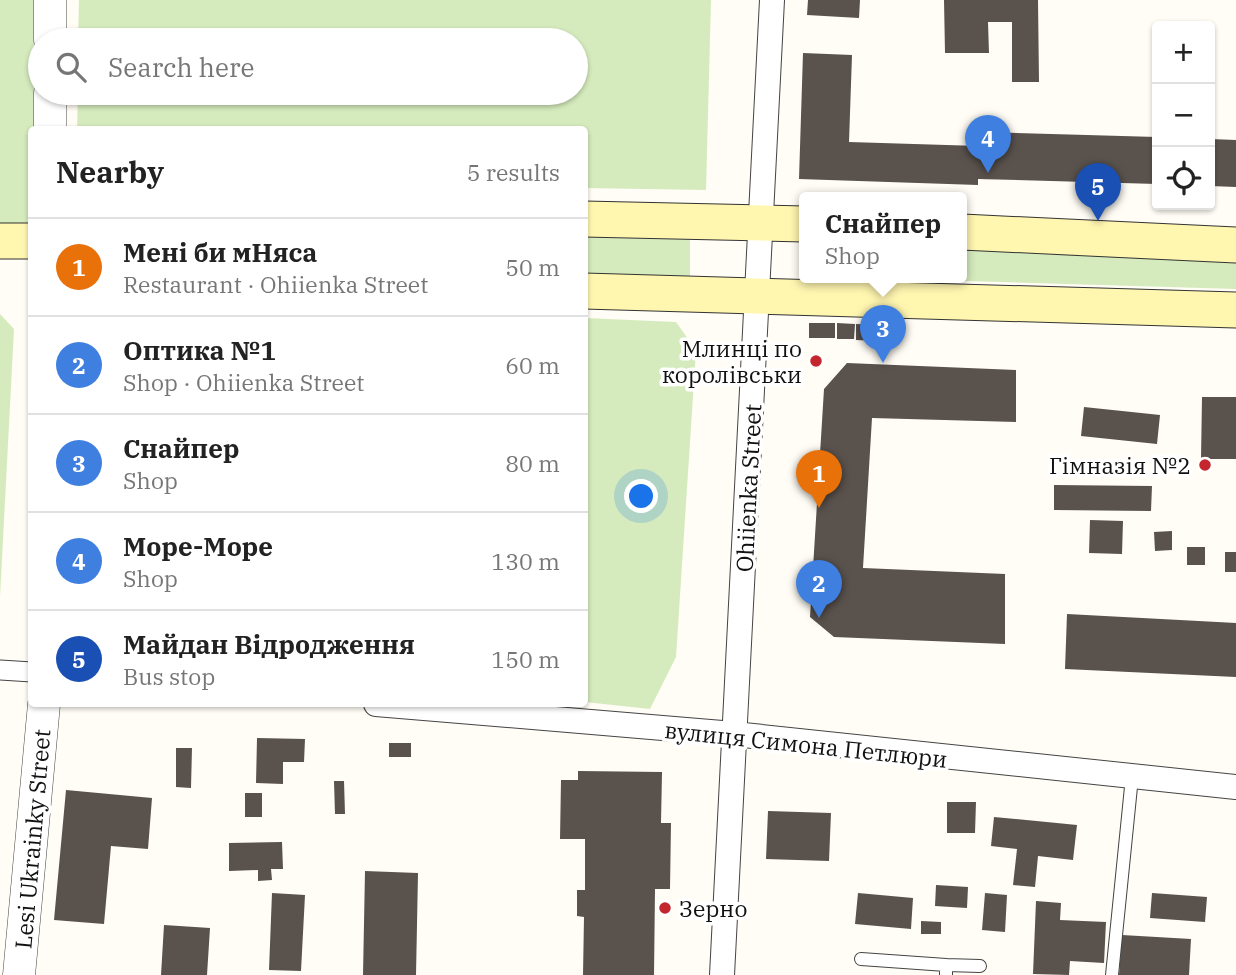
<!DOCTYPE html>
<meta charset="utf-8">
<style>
body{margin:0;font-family:"IBM Plex Serif",serif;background:#f6f6f6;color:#222}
.controls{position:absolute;right:21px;top:21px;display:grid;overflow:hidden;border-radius:7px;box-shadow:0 2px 5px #0004}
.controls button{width:63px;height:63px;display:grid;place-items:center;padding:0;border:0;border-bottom:2px solid #e0e0e0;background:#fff;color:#222;font:35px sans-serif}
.you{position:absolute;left:642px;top:497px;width:24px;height:24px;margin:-18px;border:5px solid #fff;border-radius:50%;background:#1a73e8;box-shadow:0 0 0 10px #1a73e833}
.badge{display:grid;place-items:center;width:46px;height:46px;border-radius:50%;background:#c4262e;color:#fff;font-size:23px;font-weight:700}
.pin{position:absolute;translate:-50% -58px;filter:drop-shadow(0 2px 4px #0008)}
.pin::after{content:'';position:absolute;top:37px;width:24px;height:21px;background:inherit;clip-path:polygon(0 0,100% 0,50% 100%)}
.popup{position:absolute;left:799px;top:192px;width:168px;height:91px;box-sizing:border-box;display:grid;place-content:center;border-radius:7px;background:#fff;filter:drop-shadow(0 2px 5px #0005);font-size:23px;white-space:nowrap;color:#767676}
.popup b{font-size:26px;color:#222}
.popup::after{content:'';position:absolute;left:50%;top:100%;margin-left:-14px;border:14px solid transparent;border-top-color:#fff}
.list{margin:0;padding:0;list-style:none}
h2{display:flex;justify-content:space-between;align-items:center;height:91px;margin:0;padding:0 28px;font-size:30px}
h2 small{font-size:23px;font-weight:400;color:#767676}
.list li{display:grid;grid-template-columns:46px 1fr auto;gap:21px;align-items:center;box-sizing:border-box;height:98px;padding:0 28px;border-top:2px solid #e0e0e0}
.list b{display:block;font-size:26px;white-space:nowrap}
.list p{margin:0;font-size:23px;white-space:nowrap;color:#767676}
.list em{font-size:23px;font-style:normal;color:#767676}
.icon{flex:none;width:38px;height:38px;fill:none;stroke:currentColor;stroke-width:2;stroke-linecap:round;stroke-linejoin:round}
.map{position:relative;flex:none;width:1236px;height:975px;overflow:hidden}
.search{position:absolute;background:#fff;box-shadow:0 2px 5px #0004;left:28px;top:28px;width:560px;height:77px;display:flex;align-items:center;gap:18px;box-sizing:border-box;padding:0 24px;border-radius:38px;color:#767676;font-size:26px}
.panel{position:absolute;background:#fff;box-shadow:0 2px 5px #0004;left:28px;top:126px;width:560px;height:581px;border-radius:7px}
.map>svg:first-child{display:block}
</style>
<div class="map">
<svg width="1236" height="975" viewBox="0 0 1236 975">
<rect width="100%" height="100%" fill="#fffdf5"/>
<path fill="#d5ebbd" d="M0 0H50C38 48 37 81 50 129L32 130 31 241H0Z
M79 0H711L706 190 585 188 584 130 77 129 78 93H576V40H78Z
M585 233 690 234V280L585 275Z
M962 249 1236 263V289L832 277H962Z
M0 314 14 329 0 597Z
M585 318 676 322 696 350 676 657 650 709 585 702Z"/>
<path fill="#5a524d" d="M808 0H860L859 18 807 15Z
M944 0H1038L1039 82H1012V22H988L989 53H945Z
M803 53 852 55 849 142 979 146 980 132 1157 137V184L978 179V185L799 179Z
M1210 139 1236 140V187L1210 186Z
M809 323H835V338H809Z
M837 323 855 324 854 339H837Z
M856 324 879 325V341L856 340Z
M847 363 1016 370V422L872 418 863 568 1005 574V644L834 637 810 617 824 389Z
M1202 397H1236V459H1201Z
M1084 407 1160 415 1157 444 1081 436Z
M1054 485 1152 486 1151 511 1054 510Z
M1090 520 1123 521 1122 554 1089 553Z
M1172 531V550L1155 551 1154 532Z
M1187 547H1205V565H1187Z
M1225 552H1236V572H1225Z
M1067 614 1236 623V677L1065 669Z
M257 738 305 739 304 762H283V784L256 783Z
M389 743H411V757H389Z
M176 748H192L191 788 176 787Z
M578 771 662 772 661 823H671L670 889H655L654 975H583L584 917 577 916V890H585V839H560L561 780H578Z
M334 781H344L345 814H335Z
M66 790 152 798 148 849 111 846 104 924 54 920Z
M245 793H262V817H245Z
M947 802H976L975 833H947Z
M768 811 831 813 829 861 766 859Z
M994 817 1077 825 1073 860 1038 856 1035 887 1013 885 1017 849 991 846Z
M282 842 283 869H271L272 880 258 881V870L229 871V843Z
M365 871 418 873 416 975H363Z
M936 885 968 887 967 908 935 906Z
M272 893 305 895 301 971 269 970Z
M858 893 913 898 911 929 855 924Z
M985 893 1007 895 1005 932 982 930Z
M1152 893 1207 897 1205 922 1150 918Z
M1036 901 1061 903 1060 920 1106 922 1104 963 1070 961 1069 975 1033 974Z
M921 921 941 922V934H921Z
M164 925 210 928 207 975H161Z
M1122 935 1191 939 1189 975H1119Z"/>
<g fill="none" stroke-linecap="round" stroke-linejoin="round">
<g stroke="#444" stroke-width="14">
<path id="service" d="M861 959 946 965
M946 975V965L980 966
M1112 975 1132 777"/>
</g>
<g stroke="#444" stroke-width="21">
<path id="pedestrian" d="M0 670 32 672"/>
</g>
<g stroke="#444" stroke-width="26">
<path id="minor" d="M376 704 734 734 1236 787
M722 975 772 0"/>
</g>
<g stroke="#444" stroke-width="33">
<path id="tertiary" d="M50 0V40
M50 93V130
M19 975 44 704"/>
</g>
<g stroke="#333" stroke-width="37">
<path id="secondary" d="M584 219 804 224
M962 232 1236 245
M0 241H32
M584 291 1236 310"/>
</g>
<use href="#service" stroke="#fff" stroke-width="12"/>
<use href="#pedestrian" stroke="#fff" stroke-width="19"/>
<use href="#minor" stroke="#fff" stroke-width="24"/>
<use href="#tertiary" stroke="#fff" stroke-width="32"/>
<use href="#secondary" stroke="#fff6b0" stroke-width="35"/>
</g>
<g fill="#c4262e" stroke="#fff" stroke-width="2.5">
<circle cx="816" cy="361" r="7"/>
<circle cx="1205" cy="465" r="7"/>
<circle cx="665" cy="908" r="7"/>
</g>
<g text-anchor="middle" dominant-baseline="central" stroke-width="7" stroke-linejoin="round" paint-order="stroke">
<g font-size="23" fill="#111" stroke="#fff" text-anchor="end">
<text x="802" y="348">Млинці по<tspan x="802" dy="26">королівськи</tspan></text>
<text x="1191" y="465">Гімназія №2</text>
<text x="679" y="908" text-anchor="start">Зерно</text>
</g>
<g font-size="23" fill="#111" stroke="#fff">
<text transform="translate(748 488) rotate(-87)">Ohiienka Street</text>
<text transform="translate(806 744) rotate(6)">вулиця Симона Петлюри</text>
<text transform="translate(32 839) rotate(-85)">Lesi Ukrainky Street</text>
</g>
</g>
</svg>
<div class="controls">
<button>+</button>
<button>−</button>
<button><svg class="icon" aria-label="locate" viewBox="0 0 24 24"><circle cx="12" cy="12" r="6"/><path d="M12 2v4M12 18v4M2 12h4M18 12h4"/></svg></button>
</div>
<div class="you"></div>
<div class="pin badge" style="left:819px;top:508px;background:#e8710a">1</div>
<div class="pin badge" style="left:819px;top:618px;background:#3f7fe0">2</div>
<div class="pin badge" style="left:883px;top:363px;background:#3f7fe0">3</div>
<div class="popup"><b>Снайпер</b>Shop</div>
<div class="pin badge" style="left:988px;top:173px;background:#3f7fe0">4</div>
<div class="pin badge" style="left:1098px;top:221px;background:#1a4fb4">5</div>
<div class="search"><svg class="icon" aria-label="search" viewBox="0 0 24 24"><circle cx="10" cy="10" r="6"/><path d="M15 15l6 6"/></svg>Search here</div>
<section class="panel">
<h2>Nearby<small>5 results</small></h2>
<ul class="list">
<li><span class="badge" style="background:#e8710a">1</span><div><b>Мені би мНяса</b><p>Restaurant · Ohiienka Street</p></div><em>50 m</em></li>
<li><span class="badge" style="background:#3f7fe0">2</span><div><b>Оптика №1</b><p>Shop · Ohiienka Street</p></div><em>60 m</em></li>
<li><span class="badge" style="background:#3f7fe0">3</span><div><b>Снайпер</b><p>Shop</p></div><em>80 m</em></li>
<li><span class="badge" style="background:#3f7fe0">4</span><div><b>Море-Море</b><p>Shop</p></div><em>130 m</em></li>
<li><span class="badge" style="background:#1a4fb4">5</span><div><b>Майдан Відродження</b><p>Bus stop</p></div><em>150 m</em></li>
</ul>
</section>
</div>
